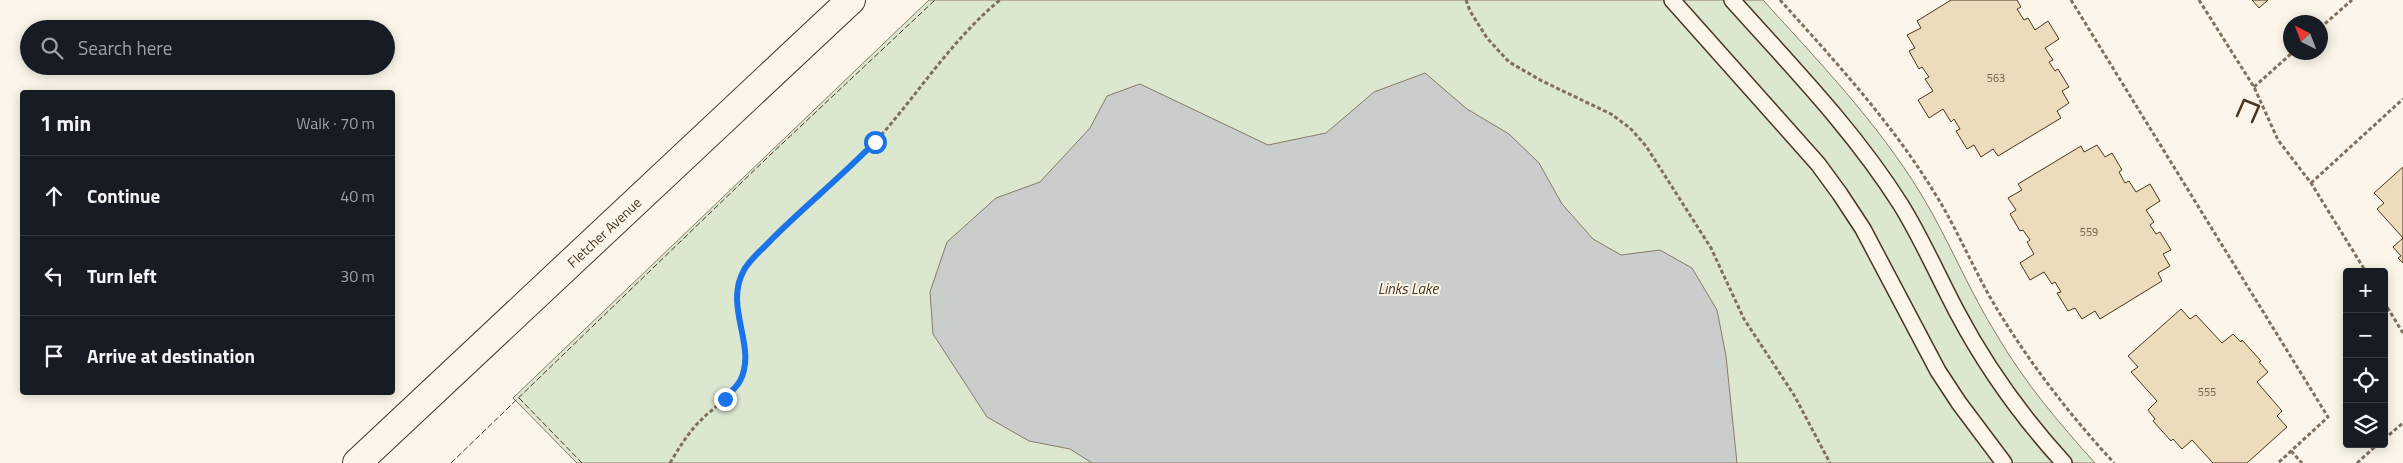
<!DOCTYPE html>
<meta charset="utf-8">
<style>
body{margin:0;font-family:"Titillium Web",sans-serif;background:#20242c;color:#f1f3f6}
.controls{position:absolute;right:15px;bottom:15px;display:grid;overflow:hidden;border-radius:5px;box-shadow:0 2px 12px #0003}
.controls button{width:45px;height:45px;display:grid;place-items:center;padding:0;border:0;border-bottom:1px solid #363941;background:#171b24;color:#f1f3f6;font:25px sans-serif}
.compass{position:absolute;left:2283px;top:15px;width:45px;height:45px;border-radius:50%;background:#171b24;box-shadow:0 2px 12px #0003;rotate:318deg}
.stop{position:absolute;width:15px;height:15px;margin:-11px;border:4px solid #1a73e8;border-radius:50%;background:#fff}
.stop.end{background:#1a73e8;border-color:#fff;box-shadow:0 1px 5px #0008}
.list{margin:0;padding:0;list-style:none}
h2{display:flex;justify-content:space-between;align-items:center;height:65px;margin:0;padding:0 20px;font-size:21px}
h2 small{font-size:16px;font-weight:400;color:#9ea1a6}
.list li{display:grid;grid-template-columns:32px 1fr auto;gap:15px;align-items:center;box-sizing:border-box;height:80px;padding:0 20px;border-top:1px solid #363941}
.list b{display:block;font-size:19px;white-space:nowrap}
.list em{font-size:16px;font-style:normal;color:#9ea1a6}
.icon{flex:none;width:28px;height:28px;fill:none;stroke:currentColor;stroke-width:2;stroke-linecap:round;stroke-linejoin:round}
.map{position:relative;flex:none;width:2403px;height:463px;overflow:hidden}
.search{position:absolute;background:#171b24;box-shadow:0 2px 12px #0003;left:20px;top:20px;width:375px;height:55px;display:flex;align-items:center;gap:12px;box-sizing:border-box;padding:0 18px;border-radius:28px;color:#9ea1a6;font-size:19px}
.panel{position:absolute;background:#171b24;box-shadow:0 2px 12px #0003;left:20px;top:90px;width:375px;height:305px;border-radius:5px}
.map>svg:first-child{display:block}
</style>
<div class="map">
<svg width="2403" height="463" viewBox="0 0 2403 463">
<rect width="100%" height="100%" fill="#fbf6e9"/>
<path fill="#dce7d0" stroke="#887966" d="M929 0H1763C1819 62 1877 122 1921 194 1949 240 1969 291 1998 337 2025 383 2059 423 2095 463H577L513 398Z"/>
<path fill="#c9cecd" stroke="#887966" d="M1425 73 1467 109 1509 134 1539 163 1562 204 1593 239 1621 255 1660 250 1692 268 1717 310 1726 356 1737 463H1092L1070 449 1029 441 987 417 933 334 930 292 947 242 996 198 1040 182 1090 128 1107 96 1140 84 1268 145 1326 133 1374 92Z"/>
<path fill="#ecdcbc" stroke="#4a3520" d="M1951 0H2017L2021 7 2017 9 2024 20 2028 18 2035 30 2048 21 2059 39 2045 48 2053 60 2049 62 2055 71 2058 69 2069 87 2062 91 2069 103 2057 111 2061 118 1998 156 1993 149 1981 157 1974 145 1967 149 1956 131 1960 129 1954 119 1951 122 1943 109 1929 118 1918 100 1933 91 1925 79 1929 77 1922 67 1919 69 1909 51 1915 48 1907 35 1921 28 1917 21Z
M2252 0H2268L2259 8Z
M2097 145 2105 157 2112 153 2122 170 2119 172 2125 183 2129 181 2136 192 2150 184 2160 201 2146 210 2154 222 2150 225 2156 234 2160 232 2171 250 2163 254 2170 266 2158 273 2162 281 2100 319 2095 311 2082 319 2075 308 2068 311 2057 293 2061 292 2055 282 2052 284 2044 272 2030 280 2020 263 2034 254 2027 242 2030 240 2023 230 2020 231 2010 214 2016 210 2008 198 2022 190 2018 184 2081 146 2084 152Z
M2403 167V238L2377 209 2384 203 2374 193Z
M2403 238V263L2398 258 2401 256 2393 247Z
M2181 309 2190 319 2196 315 2222 343 2233 334 2241 342 2242 340 2261 361 2259 362 2268 372 2257 382 2282 411 2277 416 2287 427 2247 463H2213L2192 440 2182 449 2173 439 2171 441 2153 421 2155 419 2148 410 2157 401 2131 372 2138 367 2128 356Z"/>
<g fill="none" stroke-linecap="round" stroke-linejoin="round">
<g stroke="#4a3520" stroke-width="18">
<path id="service" d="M1672 0 1818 164 1840 194 1863 229 1938 371 1959 403 2004 463
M1732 0C1791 66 1853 129 1901 205 1922 239 1938 276 1957 312 1986 367 2022 417 2064 463"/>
</g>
<g stroke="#4a3520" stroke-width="30">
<path id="tertiary" d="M357 463 851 0"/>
</g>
<path stroke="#7f6f5c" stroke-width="3" stroke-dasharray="4 2.5" stroke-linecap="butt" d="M1466 0 1470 11 1487 38 1509 62 1542 81 1611 114 1630 128 1646 146 1711 248 1744 319 1794 395 1830 463
M1780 0C1835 61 1891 122 1934 192 1958 230 1974 271 1997 309 2031 365 2070 415 2114 463
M2071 0 2328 417 2278 463
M2199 0 2254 87 2278 140 2311 183 2366 272
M2320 28 2352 0
M2254 87 2293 52
M2311 183 2403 99
M2384 302 2403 333
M2384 439 2403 423
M2291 451 2302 463
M670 463C679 448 687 435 698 423 714 406 739 393 745 369 752 335 723 302 744 269 752 258 764 248 773 238 806 205 844 177 875 142 917 96 951 40 1000 0
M2357 463 2378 444"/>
<use href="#service" stroke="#fbf6e9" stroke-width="15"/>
<use href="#tertiary" stroke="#fbf6e9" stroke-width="28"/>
<path stroke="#4a3520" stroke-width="1" stroke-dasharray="6 2.5" stroke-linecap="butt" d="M519 398 582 463
M451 463 768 157 935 0"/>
<path stroke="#4a3520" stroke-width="2.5" d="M2237 116 2244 100 2259 106 2252 122"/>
</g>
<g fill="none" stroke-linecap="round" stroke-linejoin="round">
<path stroke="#1a73e8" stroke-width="6" d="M725 399C729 393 736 388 740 381 758 346 723 308 744 270 750 259 763 249 772 239 805 206 842 176 875 142"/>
</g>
<g text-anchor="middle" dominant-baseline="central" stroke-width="4" stroke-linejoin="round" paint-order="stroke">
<g font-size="11" fill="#725f47">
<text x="1996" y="78">563</text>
<text x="2089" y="232">559</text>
<text x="2207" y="392">555</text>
</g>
<g font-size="14" fill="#4a3520" stroke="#fbf6e9">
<text transform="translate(604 232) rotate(-43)">Fletcher Avenue</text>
</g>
<g font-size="15" font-style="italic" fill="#4a3520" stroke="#fbf6e9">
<text x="1408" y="288">Links Lake</text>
</g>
</g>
</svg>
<div class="controls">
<button>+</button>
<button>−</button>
<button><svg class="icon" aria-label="locate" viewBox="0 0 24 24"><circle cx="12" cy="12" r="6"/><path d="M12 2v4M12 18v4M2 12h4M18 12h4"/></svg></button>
<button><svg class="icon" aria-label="layers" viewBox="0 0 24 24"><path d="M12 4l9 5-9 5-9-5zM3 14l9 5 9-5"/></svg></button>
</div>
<svg class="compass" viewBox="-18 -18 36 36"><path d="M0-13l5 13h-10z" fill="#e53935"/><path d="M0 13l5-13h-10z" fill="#9ea1a6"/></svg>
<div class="stop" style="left:875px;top:142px"></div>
<div class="stop end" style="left:725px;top:399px"></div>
<div class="search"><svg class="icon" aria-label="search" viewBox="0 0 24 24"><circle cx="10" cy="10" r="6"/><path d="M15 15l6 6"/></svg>Search here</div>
<section class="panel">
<h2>1 min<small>Walk · 70 m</small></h2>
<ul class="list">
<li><svg class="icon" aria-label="ahead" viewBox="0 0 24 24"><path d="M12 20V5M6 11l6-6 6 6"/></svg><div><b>Continue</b></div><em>40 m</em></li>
<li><svg class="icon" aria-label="left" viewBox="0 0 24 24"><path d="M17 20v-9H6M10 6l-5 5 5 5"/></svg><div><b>Turn left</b></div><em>30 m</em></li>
<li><svg class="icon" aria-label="arrive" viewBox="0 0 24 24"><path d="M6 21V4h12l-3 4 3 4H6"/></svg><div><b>Arrive at destination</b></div></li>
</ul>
</section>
</div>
